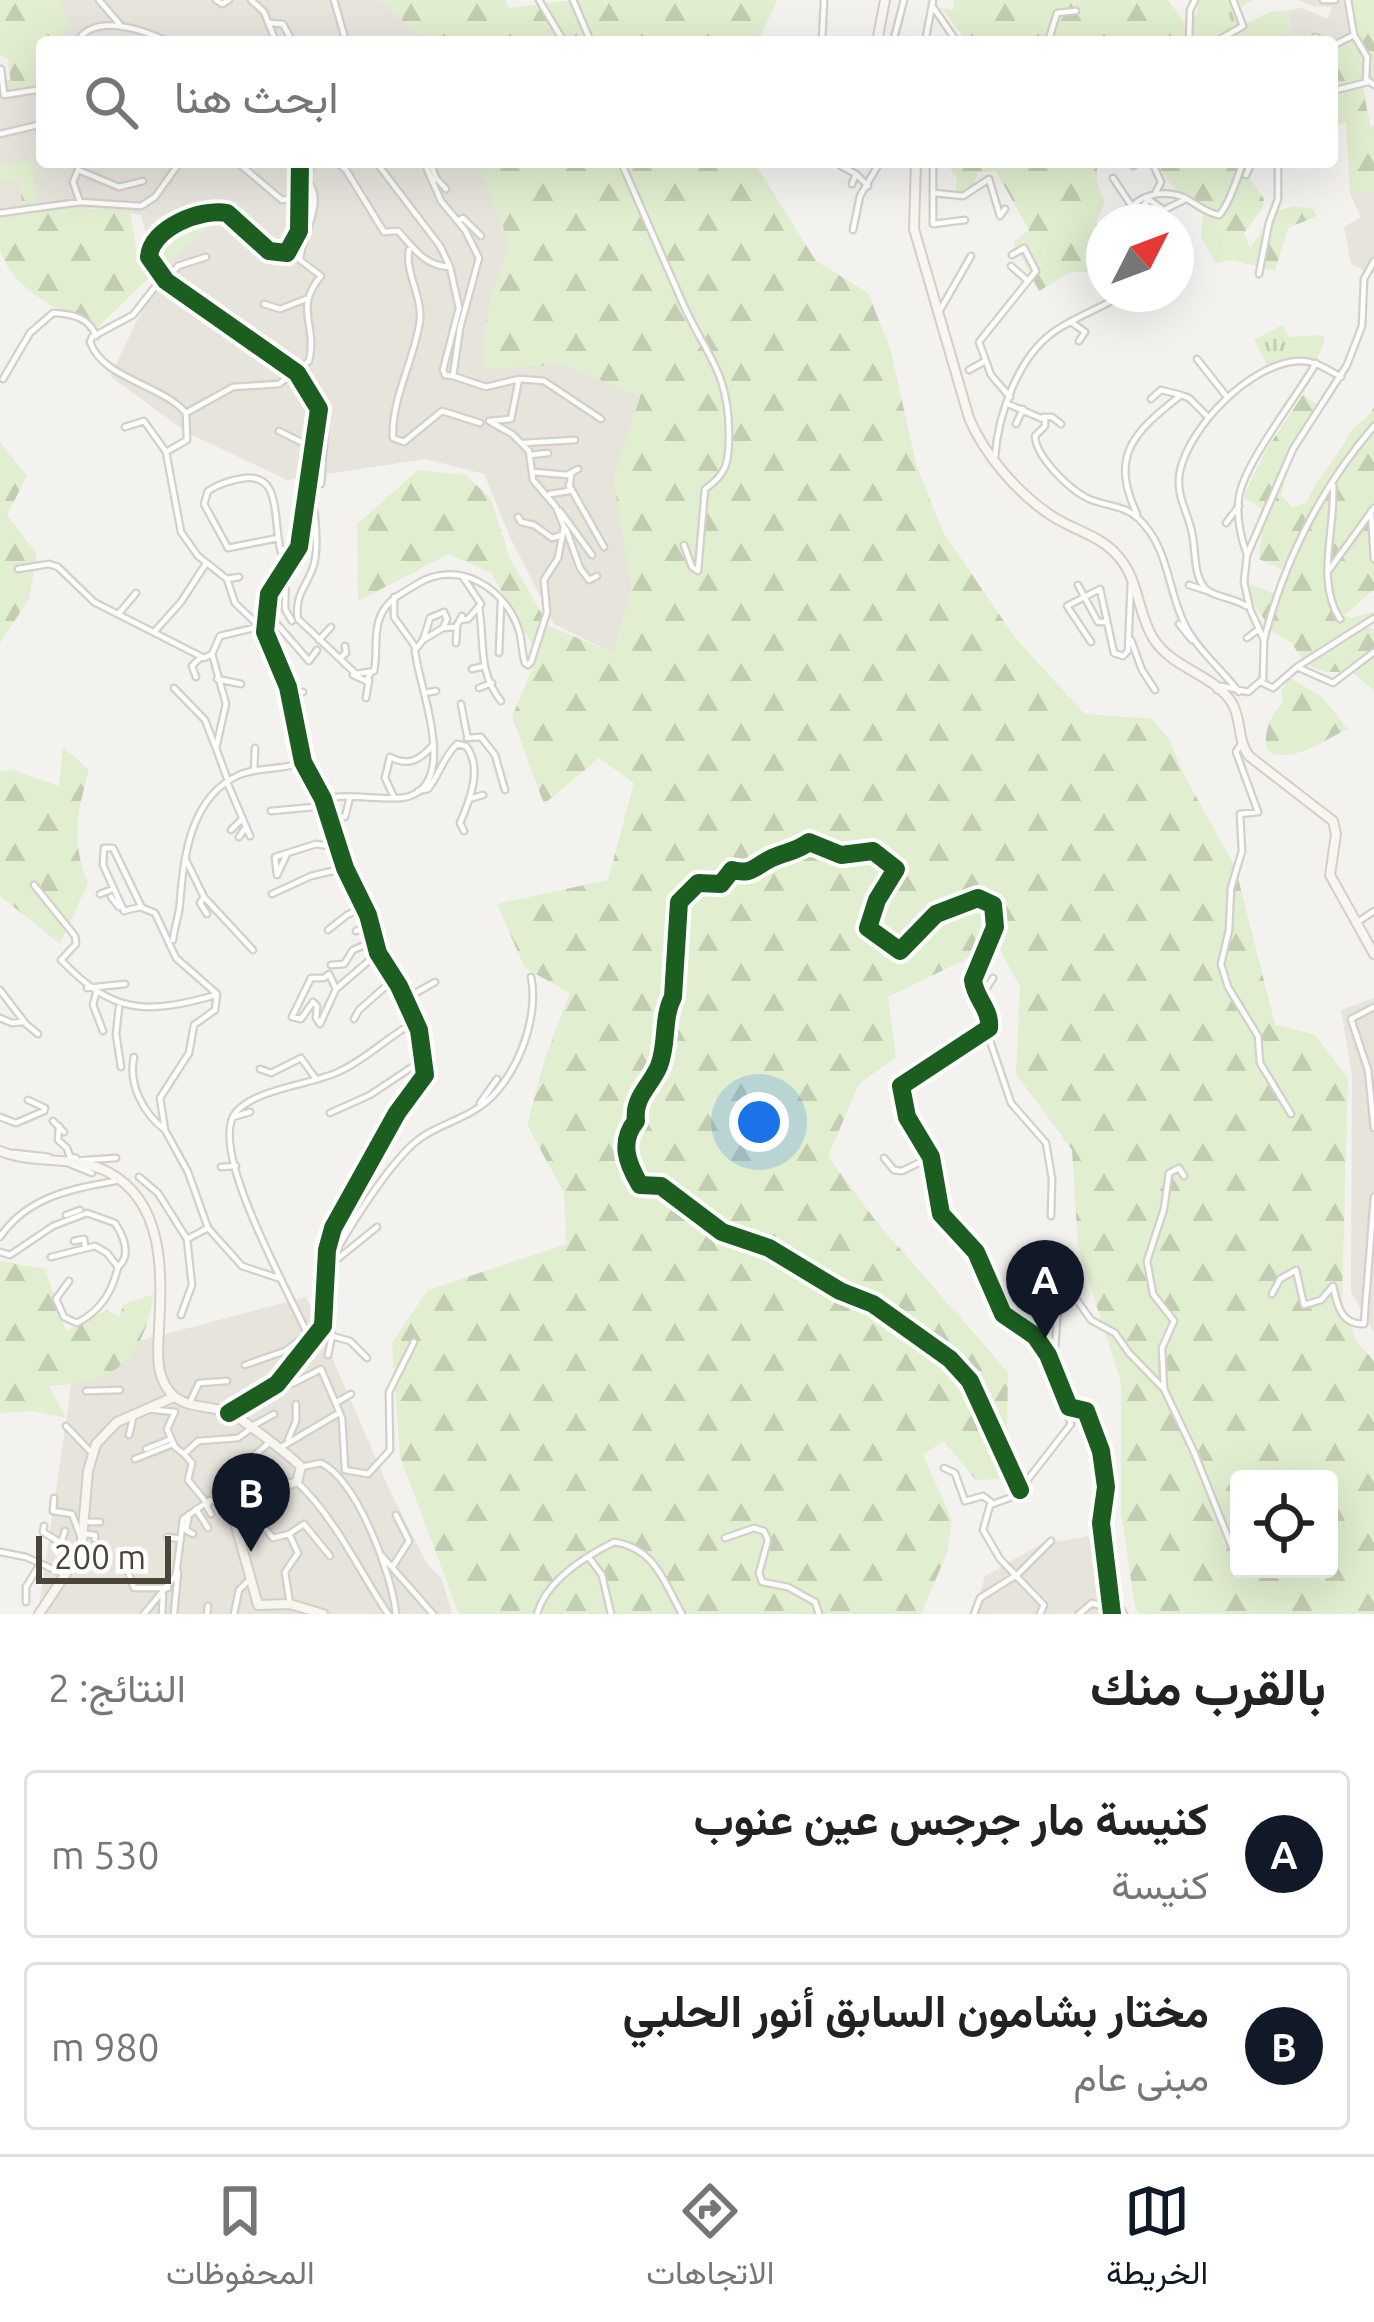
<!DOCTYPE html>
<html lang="ar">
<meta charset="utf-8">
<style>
body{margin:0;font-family:Ubuntu,Vazirmatn,sans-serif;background:#f2f2f2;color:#222;direction:rtl}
.controls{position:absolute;right:36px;bottom:36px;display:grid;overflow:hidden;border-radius:12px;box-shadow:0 12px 48px #0002}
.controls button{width:108px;height:108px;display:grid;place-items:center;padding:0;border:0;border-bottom:3px solid #e0e0e0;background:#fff;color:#222;font:60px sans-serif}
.compass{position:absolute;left:1086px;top:204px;width:108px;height:108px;border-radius:50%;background:#fff;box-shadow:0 12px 48px #0002;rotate:48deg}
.scale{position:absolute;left:36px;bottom:30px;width:135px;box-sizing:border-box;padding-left:12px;border:6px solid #4b4439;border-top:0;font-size:33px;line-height:42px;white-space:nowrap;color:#4b4439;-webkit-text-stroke:9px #fff;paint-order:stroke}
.you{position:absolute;left:759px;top:1122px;width:42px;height:42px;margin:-30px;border:9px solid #fff;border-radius:50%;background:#1a73e8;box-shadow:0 0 0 18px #1a73e833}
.badge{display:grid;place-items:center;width:78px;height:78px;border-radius:50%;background:#111827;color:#fff;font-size:39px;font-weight:700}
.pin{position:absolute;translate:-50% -99px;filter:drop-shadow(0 3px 6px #0008)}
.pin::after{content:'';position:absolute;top:63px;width:42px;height:36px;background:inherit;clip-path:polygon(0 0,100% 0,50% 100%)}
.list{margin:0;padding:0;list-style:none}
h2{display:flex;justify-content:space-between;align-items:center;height:156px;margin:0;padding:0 48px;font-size:51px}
h2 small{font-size:39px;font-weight:400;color:#767676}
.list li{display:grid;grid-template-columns:78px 1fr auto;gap:36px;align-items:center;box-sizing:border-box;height:168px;margin:0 24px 24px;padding:0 24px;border:3px solid #e0e0e0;border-radius:12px}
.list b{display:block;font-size:45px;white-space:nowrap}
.list p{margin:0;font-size:39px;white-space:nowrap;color:#767676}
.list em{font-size:39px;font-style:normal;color:#767676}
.icon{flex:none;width:66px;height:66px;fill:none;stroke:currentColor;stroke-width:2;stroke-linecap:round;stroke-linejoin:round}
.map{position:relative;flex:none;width:1374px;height:1614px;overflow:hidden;direction:ltr}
.search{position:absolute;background:#fff;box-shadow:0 12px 48px #0002;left:36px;right:36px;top:36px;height:132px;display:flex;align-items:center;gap:30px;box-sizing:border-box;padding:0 42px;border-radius:12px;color:#767676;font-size:45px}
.sheet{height:540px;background:#fff}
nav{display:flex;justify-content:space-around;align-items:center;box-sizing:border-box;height:168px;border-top:3px solid #e0e0e0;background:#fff;font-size:33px;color:#767676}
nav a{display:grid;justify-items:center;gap:6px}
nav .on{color:#111827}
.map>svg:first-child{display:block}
</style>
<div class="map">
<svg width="1374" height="1614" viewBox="0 0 1374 1614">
<defs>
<pattern id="grass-tufts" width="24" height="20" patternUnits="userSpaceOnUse" patternTransform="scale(3)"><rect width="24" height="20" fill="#e1eecf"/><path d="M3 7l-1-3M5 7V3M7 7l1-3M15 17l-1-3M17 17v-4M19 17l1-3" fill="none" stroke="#c3cdb2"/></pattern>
<pattern id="forest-firs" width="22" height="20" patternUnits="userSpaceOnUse" patternTransform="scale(3)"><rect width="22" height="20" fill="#e1eecf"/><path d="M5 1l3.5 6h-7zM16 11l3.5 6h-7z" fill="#c3cdb2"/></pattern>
</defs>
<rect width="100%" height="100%" fill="#f4f2ee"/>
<path fill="#e7e4dc" d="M43 0H380L426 42H60Z
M1298 0H1349L1356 35 1334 49 1325 39 1315 42 1292 39 1289 10 1302 8 1328 19 1332 7 1312 6Z
M42 59V162H478L510 245 491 297 564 364 640 397 614 478 632 589 613 653 554 624 510 537 484 474 426 459 287 480 188 433 110 376 158 278 141 215 90 208 2 223 0 215V85Z
M1374 189V266L1372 274 1351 264 1344 227 1361 217 1350 194Z
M1374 998V1332L1351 1292 1352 1074 1341 1010Z
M306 1297 389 1489 427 1564 442 1579 452 1614H38L73 1373 131 1343Z
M1088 1536 1119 1614H974L985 1576 1039 1545Z"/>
<path fill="url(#grass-tufts)" d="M1198 0H1252L1239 9 1245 24 1270 12 1289 10 1292 39 1298 42H1181L1185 23 1197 14Z
M1282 325 1290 337 1322 335 1325 341 1317 359 1291 358 1267 365 1254 340Z"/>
<path fill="url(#forest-firs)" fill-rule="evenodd" d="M0 0H57L69 20 58 42H42V82L24 88 11 84 8 59 0 55Z
M380 0H505L509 8 572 0H777L758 42H426Z
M954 0H1168L1185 23 1181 42H967L942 8 953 10Z
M1349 0H1374V80L1361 77 1370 126 1374 127V189L1350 194 1346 122 1332 126V46L1335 48 1356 35Z
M31 160 37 202 22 203 20 181H0V166Z
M478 162H754L816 261 868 293 890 348 917 467 943 532 1016 639 1085 714 1152 719 1169 739 1185 777 1235 866 1275 1024 1315 1035 1348 1078 1342 1301 1357 1343 1374 1360V1614H1139L1135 1606 1121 1513V1383L1078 1247 1072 1150 1016 1074 1020 987 997 944 888 997 896 1057 859 1084 828 1156 875 1220 1008 1372 1006 1479 976 1480 943 1441 923 1455 952 1520 947 1553 921 1614H459L400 1457 392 1343 428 1290 566 1244 564 1193 527 1125 545 1058 570 993 525 968 497 904 608 880 634 783 599 758 544 804 512 717 538 655 491 573 449 554 358 601 357 524 418 470 466 475 491 499 510 559 549 626 613 653 632 589 613 478 640 397 564 364 485 370C478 326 495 286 510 245ZM1239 1479H1329V1569H1239Z
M945 162H1102L1097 167V183L1105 202 1096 222 1104 238V272H1071L1039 291 1013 242 1029 230 996 171 978 172 974 185 961 195 955 192 957 177Z
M1155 162H1239L1264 199 1263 207 1244 233 1250 248 1276 211 1294 206 1313 209 1317 216 1288 228 1275 271 1231 260 1216 263 1201 237 1204 207 1178 193Z
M65 207 130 212 138 258 154 273 97 328C63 313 10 289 0 249 0 240 0 228 0 219Z
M222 215 162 269 156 243 205 216Z
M1303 395 1320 407 1290 458 1281 495 1292 507 1306 503C1316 479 1336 460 1348 436 1354 424 1368 420 1374 407V590L1344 615 1350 618 1374 612V622L1369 627 1374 630V691L1352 672H1325L1304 663 1292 643 1272 631 1247 594 1249 584 1277 594 1286 571 1259 559 1264 510 1243 497 1266 450Z
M0 442 27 476 7 515 37 554 29 599 0 643Z
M1290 678 1321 696 1348 729C1323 740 1296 763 1269 752 1260 739 1272 710 1283 703L1281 692Z
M63 747 89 770C77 815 70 838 88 883L60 944 0 896V771L13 770 59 786Z
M0 1261 45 1269 66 1331 107 1310 119 1317 124 1304 154 1294C142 1362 117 1382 49 1386L66 1418 34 1411 0 1413Z"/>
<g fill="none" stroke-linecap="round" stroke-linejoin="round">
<g stroke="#d2d0cb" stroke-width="9">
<path id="street" d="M99 0 122 27
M216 0 222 4 229 0
M251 0 264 12 276 42
M334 0 346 42
M539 0 564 42
M573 0 591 42
M1323 0H1335
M933 7 957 42
M270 23 283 24 292 41
M1354 35 1367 57 1366 79 1374 85
M1315 37 1324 42
M77 42C94 12 144 30 169 42
M822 42 824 0
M893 42 904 0
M925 42 933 0
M1048 42 1057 13 1076 11
M1189 42 1190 10 1195 0
M1215 42 1243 26 1233 0
M1332 46 1354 35 1348 0
M1 69 4 95 42 89
M1332 91 1368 82
M0 134 42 124
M237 162 282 200 290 199 301 189
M337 162 346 170 384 232 398 231C413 247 424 266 450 267
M361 162V163
M376 162 440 246 450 267 459 308 443 370 445 375 453 376
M430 162 436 178 432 181
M621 162C642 210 663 258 684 306 708 358 729 373 729 435 729 462 727 474 705 489L698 571 692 567 684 545
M933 162V224L965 220
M1129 162 1133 166 1139 162
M1152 162 1161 182 1155 194
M841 166 856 174
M1246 175 1252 162
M305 176 315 162
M436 178 446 189
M1113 178 1131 205
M852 184 856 174 868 186
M935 193 963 196 989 179 1000 216 1005 209
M1148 199 1164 210 1184 200
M80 202 73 182 78 170 119 187 143 181
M0 213 80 202 141 206 155 197 180 162
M458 221 463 218 481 236
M1124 222C1130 197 1159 188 1183 197 1196 203 1205 213 1219 215 1227 208 1239 174 1243 162
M1136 222V214L1148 200
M853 230 860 196 880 162
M409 250C405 273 422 295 420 320 415 359 391 398 393 438L404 442 442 411 480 423
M1011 266 1028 281
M1259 274 1269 223 1278 199V162
M162 278 133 315 92 337 90 342C103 379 161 384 186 413L187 440 166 452 181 532 198 556 227 579 235 603 259 626
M166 281 178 266 206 257
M264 304 280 309 306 299
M939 312 971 256
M1071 322 1085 332 1079 341
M1197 359 1227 397
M969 370 985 361
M3 379 30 333 53 313C72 314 89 317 96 336
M519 379 544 381 601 419
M1010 397 991 375 979 342 1036 271 1024 248 1012 255
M1151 399 1161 390 1181 395
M1008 404 1045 420V426L1035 436C1036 457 1069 489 1087 498 1106 507 1122 504 1138 518 1170 548 1167 591 1186 627 1198 650 1223 671 1239 692
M186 413 233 387 279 384 309 361C318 324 293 309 321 276L300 260C302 230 331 197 301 175
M1043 417H1052L1061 424
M1016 424 1023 409
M125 427 144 421 166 452
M279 431 315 449
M523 443 575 440
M530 455 548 453
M995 457C998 415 1018 356 1055 331 1077 316 1102 308 1123 294
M533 472 567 475 578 469
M321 484 326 417H321
M569 485 604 547
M1333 485C1336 527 1315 581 1340 619
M309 486C315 505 319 545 314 564 308 586 294 593 298 619L356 674 374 671C378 653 373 632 381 615 388 599 403 593 417 584 459 558 508 589 520 634 522 644 522 653 525 663L528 665 531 662 547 612 544 580 558 558 564 527 556 507 533 480 529 451 512 434 489 421 511 419 519 379 486 387 453 376 460 328 479 258 465 230 441 201 424 162
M550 494 569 491 571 475
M560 511 592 555
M1371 511 1374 559
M1137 514C1109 455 1134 432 1181 395L1189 398 1208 417
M518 517 521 522 534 525 552 538 562 535
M1226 523 1239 506
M566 529 580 568 589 580 597 576
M278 538 228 548 204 504 208 491C220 483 231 480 245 478 290 473 267 543 288 564
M1247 555C1241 538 1236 516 1239 497 1244 463 1297 397 1316 363
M286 566 285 609 292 621
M18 569 49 564 58 567 94 602 204 658 212 654
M1329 570 1374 508
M227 579 239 577
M1078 585 1098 622H1107
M1189 585 1208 591
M394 597V617L416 648
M1246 606C1234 597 1214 598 1205 588 1193 575 1196 549 1192 533 1188 511 1175 496 1180 471 1190 426 1250 364 1298 361 1314 360 1327 369 1341 377
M479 608C485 641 477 671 501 701
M120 612 136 593
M269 615 309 661 317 650
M461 620 468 619 481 604 463 577
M1179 624 1192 640
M443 628 456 627 462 616
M155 631 181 602 205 565
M1247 638 1259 629
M319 640 331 627
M1131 640 1142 670 1155 690
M1264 640C1284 561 1321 488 1374 426
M1091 642 1067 606 1100 589 1114 653 1123 656 1128 651 1131 580
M456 643 457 627
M499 653 501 601
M340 658 346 653 345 646
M1297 667 1374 618
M472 669 485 666
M353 675 366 681 370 674
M196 677 192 666 201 657
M217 679 241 684
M1261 682 1273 688 1297 667 1333 683 1374 652
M278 683 276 675 282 673
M174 688 205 720 215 746
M479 688 492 683
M1217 690 1222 686 1248 692 1263 679 1264 640 1250 609 1244 582 1247 555 1293 449 1347 365 1362 326 1364 279 1374 261
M424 693 436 691
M290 697 303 692
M366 698 369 680
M461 704 467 735
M467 738 481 737 495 755 505 790
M1241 744 1236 752 1258 812 1240 814 1242 851 1231 888 1229 930 1221 964 1228 987 1258 1036 1260 1063 1291 1114
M254 771 255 748
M228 781 216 748 226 704 212 654 220 636 258 627
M227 782 250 836
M418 791 428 789C440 774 443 757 457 744L466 746C483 768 470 800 460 823L464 831
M394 797 385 778 390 757C409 767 420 760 434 744
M323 799C349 792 385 802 407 797 461 783 417 683 415 650L423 640 430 618 444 612 447 619 443 628 423 640
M469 799 483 795
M271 811 325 806
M328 816 345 817 350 797
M231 830 242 819
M239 837 246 827
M287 854 277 875 275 857 316 844 337 847
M185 858 204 897 253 950
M34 885 75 936 76 944 61 960C113 1014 145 1015 216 995
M100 894 113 889
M272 894 311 876 345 868
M111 897 119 907
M204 897 200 903 207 914
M142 908 113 848H104L103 865 124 911 140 907 155 913 176 958 217 994 215 1010 194 1025 189 1053 160 1098 165 1130 188 1172 208 1228
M1359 921 1374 911
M328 930 347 915 364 907
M356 931 371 925
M173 940C174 928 179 916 180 903 183 857 191 796 239 775 259 766 283 771 303 762
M331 965 344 964 353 950 374 941
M87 988 125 984
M336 989 329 974 324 978H311L292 1017 301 1019 313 1002 317 1006 316 1018 320 1024 336 989 378 953
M0 990 26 1024 38 1034
M96 993 93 1005 103 1031
M405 999 435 982
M119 1007 116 1034 121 1067
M1374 1007 1351 1019 1368 1070 1374 1128
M989 1012 986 989 993 978
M0 1018 12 1023 24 1022
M354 1019 359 1010 394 979
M987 1032 1011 1103 1046 1143 1052 1179 1051 1216
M134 1057C128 1084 143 1113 165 1130
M260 1069 271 1073 301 1058 316 1079
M480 1103 497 1079
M330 1113 370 1095 424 1059
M0 1117 16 1123 44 1111 45 1108 28 1100
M233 1117 250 1112
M53 1121 64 1132
M59 1126 58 1140 67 1148 70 1157 76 1158
M14 1153 49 1157
M884 1158 894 1170 902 1171 931 1157
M72 1161 116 1158
M70 1164 92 1173
M221 1167 236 1166
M1184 1176 1179 1168 1169 1173 1164 1209 1147 1261 1153 1294 1174 1321 1162 1348 1164 1389 1194 1452 1238 1562
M139 1177 158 1193 187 1239 208 1228 242 1266 278 1278
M354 1177 368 1169
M66 1215 80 1210
M0 1237C27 1197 71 1189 115 1181
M329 1239 346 1219
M74 1241 84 1239 85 1247
M0 1252 10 1255 53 1226 87 1213 115 1223C124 1237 132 1255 118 1267L107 1253 95 1246 51 1257
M330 1265 377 1227
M328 1266C346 1231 385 1170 413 1144 432 1127 457 1122 478 1108 515 1084 540 1019 531 977
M69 1281 56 1299 64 1317 77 1323C100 1311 112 1293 118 1267
M1272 1294 1280 1279 1296 1270 1304 1305 1321 1300 1333 1286C1337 1305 1341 1325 1364 1324L1374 1197
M327 1313 332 1336 328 1355
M181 1315 192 1285 187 1239
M332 1336 350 1341 367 1358
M311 1342C295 1302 205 1148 236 1112 258 1088 310 1085 338 1072 366 1060 388 1036 415 1022
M1048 1355 1055 1348 1058 1304 1067 1286 1091 1320 1115 1333 1129 1353 1162 1387
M245 1365 285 1351 308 1334
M278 1370 292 1366
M279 1385 294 1383 321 1369 342 1418 345 1468
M86 1391 120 1390
M337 1402 351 1394
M189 1404 199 1383 227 1381
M146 1409 175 1412 167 1429 175 1447 184 1454
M230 1412 277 1384 323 1326 327 1250 333 1228 397 1113 425 1075 419 1030 399 986 378 953 368 915 345 868 323 799 303 762 288 687 265 632 269 594 299 547 319 409 297 373 166 281 149 257C151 228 201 208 227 213L269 251 287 253 299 231 300 162
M254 1425 274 1414
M66 1426 91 1452
M129 1435 133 1418
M288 1440 296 1421V1404
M146 1449 171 1439
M278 1449 339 1413
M135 1459 173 1444
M301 1467 321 1463C358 1481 392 1575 396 1614
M944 1468 955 1473 965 1501 983 1496 991 1502
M239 1469 252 1476
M345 1470 368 1474 390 1450 389 1392 414 1342
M297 1482C336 1519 358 1569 388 1614
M1020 1490 970 1381 950 1359 873 1304 840 1291 769 1248 722 1232 661 1186 640 1185C627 1163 619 1142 636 1121 633 1097 650 1087 659 1066 668 1043 662 1018 673 997L679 902 698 883 721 884 732 870C752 875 754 867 770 859 784 852 796 852 809 842L841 855 873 851 896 869 877 900 868 928 900 951 936 914 978 898 993 905 995 927 973 980C975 999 991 1009 989 1028L901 1086 907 1117 931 1157 941 1214 976 1252 1003 1314 1035 1336 1048 1355 1069 1407 1086 1411 1101 1451 1106 1487 1101 1523 1112 1614
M215 1492 232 1489
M54 1498 53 1511 72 1514 82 1540
M210 1500 207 1507 211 1514
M221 1501 232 1489 230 1478 233 1473 269 1443
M206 1502 188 1480 192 1463 184 1454 198 1441 238 1438 250 1429
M196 1509 208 1528
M189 1514 186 1530 193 1534
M85 1522H100
M44 1526 43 1532 61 1543 65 1531
M85 1534 95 1535V1539
M289 1534 304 1524 330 1556
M167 1537 181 1539
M725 1538 754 1528 764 1531 768 1540 759 1573 762 1582 788 1587 815 1602 819 1614
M243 1539 264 1527 273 1538 289 1534 298 1553 285 1572 290 1604
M0 1552 26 1557 66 1575
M122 1555 134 1588H168
M382 1556 433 1614
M590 1559 602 1575 611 1614
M393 1566 409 1541 396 1515
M1112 1591 1124 1614
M26 1602V1587L40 1564
M144 1614 176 1575 183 1519 210 1500 231 1508
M162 1614 163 1593
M174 1614 178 1572
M207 1614 208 1606
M234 1614 239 1590 249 1580
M537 1614C546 1581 584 1557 614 1542 655 1548 664 1582 682 1614
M974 1614 980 1598 1018 1574 1051 1541
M1040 1614 1044 1605 1000 1559 983 1530 990 1505 1015 1496 1071 1424 1067 1414 1069 1407
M1079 1614 1092 1603 1110 1609"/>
</g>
<g stroke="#d3cfc5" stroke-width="12">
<path id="secondary" d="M877 42 885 0
M916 162 914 229 969 418C984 454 1018 494 1052 516 1073 530 1099 535 1116 554 1139 577 1137 612 1153 638 1172 669 1214 674 1232 703 1242 720 1237 740 1249 756L1333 821 1336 834 1330 875 1374 954
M0 1151C34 1165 76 1155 108 1172 165 1202 162 1273 159 1329 158 1350 155 1373 169 1391 183 1409 208 1405 228 1412 239 1416 293 1458 301 1467L297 1482 249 1495 231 1508 258 1605 290 1604 323 1614
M39 1614 81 1551 88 1471 96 1444 117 1422 174 1397"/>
</g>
<use href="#street" stroke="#fdfdfc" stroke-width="4.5"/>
<use href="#secondary" stroke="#f7f6f1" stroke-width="8"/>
<g stroke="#fff" stroke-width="26">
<path id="cycleway" d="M229 1413 277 1384 323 1326 327 1250 333 1228 397 1113 425 1075 419 1030 399 986 378 953 368 915 345 868 323 799 303 762 288 687 265 632 269 594 299 547 319 409 297 373 166 281 149 257C151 228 201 208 227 213L269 251 287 253 299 231 300 162
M1020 1490 970 1381 950 1359 873 1304 840 1291 769 1248 722 1232 661 1186 640 1185C627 1163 619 1142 636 1121 633 1097 650 1087 659 1066 668 1043 662 1018 673 997L679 902 698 883 721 884 732 870C752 875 754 867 770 859 784 852 796 852 809 842L841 855 873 851 896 869 877 900 868 928 900 951 936 914 978 898 993 905 995 927 973 980C975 999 991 1009 989 1028L901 1086 907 1117 931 1157 941 1214 976 1252 1003 1314 1035 1336 1048 1355 1069 1407 1086 1411 1101 1451 1106 1487 1101 1523 1112 1614"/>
</g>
<use href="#cycleway" stroke="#1b5e20" stroke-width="18"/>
</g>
</svg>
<div class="controls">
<button><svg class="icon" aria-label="locate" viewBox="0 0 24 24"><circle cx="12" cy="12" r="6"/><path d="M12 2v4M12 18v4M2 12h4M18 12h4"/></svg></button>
</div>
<svg class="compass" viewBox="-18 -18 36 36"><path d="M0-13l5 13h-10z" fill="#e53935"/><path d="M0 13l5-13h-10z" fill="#767676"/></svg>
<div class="scale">200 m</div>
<div class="you"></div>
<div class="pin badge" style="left:1045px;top:1339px">A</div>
<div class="pin badge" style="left:251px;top:1552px">B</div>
<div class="search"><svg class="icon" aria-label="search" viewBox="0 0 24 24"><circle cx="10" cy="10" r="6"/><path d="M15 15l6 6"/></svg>ابحث هنا</div>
</div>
<section class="sheet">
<h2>بالقرب منك<small>النتائج: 2</small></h2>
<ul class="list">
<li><span class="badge">A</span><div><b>كنيسة مار جرجس عين عنوب</b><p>كنيسة</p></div><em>530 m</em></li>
<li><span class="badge">B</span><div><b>مختار بشامون السابق أنور الحلبي</b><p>مبنى عام</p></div><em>980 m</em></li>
</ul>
</section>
<nav>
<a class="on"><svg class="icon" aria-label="map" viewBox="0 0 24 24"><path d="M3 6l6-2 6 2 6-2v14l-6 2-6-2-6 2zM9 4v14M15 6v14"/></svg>الخريطة</a>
<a><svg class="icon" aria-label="directions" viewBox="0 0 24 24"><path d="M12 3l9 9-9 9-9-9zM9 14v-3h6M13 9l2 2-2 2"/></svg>الاتجاهات</a>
<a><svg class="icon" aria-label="saved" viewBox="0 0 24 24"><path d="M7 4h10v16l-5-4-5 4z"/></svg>المحفوظات</a>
</nav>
